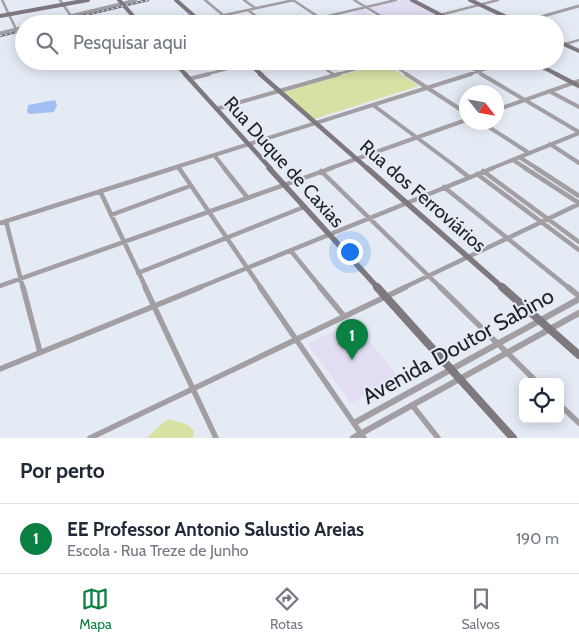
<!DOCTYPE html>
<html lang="pt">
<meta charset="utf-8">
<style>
body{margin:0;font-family:Cabin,sans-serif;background:#f6f6f7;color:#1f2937}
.controls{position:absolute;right:15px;bottom:15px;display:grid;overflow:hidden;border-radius:8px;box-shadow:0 2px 12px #0003}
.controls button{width:45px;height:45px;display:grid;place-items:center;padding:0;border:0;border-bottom:1px solid #e0e1e3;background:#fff;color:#1f2937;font:25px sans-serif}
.compass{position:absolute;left:459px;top:85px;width:45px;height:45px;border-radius:50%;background:#fff;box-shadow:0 2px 12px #0003;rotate:121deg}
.you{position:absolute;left:349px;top:251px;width:18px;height:18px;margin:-12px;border:4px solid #fff;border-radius:50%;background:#1a73e8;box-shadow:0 0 0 8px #1a73e833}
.badge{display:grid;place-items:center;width:32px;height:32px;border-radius:50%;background:#0b8043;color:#fff;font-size:16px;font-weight:700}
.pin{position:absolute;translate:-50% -41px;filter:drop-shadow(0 1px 2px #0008)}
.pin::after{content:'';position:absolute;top:26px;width:18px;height:15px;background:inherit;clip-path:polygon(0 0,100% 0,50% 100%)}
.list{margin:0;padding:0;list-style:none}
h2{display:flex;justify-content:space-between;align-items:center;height:65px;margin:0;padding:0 20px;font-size:21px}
h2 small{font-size:16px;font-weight:400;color:#747a83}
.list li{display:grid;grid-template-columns:32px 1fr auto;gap:15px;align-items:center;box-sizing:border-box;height:70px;padding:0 20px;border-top:1px solid #e0e1e3}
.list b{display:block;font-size:19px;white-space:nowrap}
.list p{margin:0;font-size:16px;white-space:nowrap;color:#747a83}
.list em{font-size:16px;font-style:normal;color:#747a83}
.icon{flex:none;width:28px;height:28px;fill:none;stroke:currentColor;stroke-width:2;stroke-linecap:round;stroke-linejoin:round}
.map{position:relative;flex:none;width:579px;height:438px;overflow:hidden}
.search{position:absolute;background:#fff;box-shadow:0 2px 12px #0003;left:15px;right:15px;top:15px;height:55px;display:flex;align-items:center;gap:12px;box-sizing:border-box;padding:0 18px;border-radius:28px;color:#747a83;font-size:19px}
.sheet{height:135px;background:#fff}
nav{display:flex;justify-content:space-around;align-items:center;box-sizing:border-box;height:70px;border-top:1px solid #e0e1e3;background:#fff;font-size:14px;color:#747a83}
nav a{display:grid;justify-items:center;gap:2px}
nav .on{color:#0b8043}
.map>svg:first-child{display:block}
</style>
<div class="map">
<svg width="579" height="438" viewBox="0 0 579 438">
<rect width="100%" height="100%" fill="#e4ebf5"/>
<path fill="#e2ddf3" d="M402 0H409L437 15 397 24 369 8Z
M363 9 388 24H350L344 20 360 16 353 12Z
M353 322 398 376 351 403 308 344Z"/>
<path fill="#d7e1a4" d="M384 63 419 86 314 119 283 92Z
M168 419 188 425 194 431 193 438H147L158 427Z"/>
<path fill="#a1bef5" d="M55 100 57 105 54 112 30 114 27 112 28 105Z"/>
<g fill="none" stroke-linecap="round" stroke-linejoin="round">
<path stroke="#a29ea1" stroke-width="2.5" d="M2 0 16 29
M60 0 71 16
M205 0 223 15
M244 0 255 8
M293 0 329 24
M354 0 394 24
M248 10 266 24
M183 24 294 0
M294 24 396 0
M405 24 498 0
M555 47 579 40
M315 61 334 75
M387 61 408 75
M459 61 483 75
M122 64 134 61
M204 75 258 61
M335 75 384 61
M467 75 511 61"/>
<path stroke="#a29ea1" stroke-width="4" d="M332 74 334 75
M406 74 466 113
M481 74 579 132
M189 79 209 74
M549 91 579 107
M373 105 459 169
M216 109 339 74
M496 110 579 81
M481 122 529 153
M550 144 579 163
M214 155 225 169
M519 157 538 169
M513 160 527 169
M178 167 179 169
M170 169 471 74
M328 169 466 120
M490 169 579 133"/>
<path stroke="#a29ea1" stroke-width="4.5" d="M179 168 261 288
M224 168 247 197
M457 168 469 177
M525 168 579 203
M536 168 579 196
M321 171 441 288
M483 171 579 242
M477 174 579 250
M444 187 569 288
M100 191 146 288
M111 215 190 186
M6 221 23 288
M0 223 174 168
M291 251 321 288
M138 273 304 207
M0 286 332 168
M198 288 493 168
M403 288 579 204"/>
<path stroke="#a29ea1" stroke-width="5.5" d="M23 287 40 352
M145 287 216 438
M260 287 364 438
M320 287 344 316
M440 287 537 382
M568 287 579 296
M0 369 201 287
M412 405 438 438
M560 405 579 423
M90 438 406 287"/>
<path stroke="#a29ea1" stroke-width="3" d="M519 23 579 6
M37 24 136 0
M0 33 24 27"/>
<path stroke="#a29ea1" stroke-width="6" d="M354 423 579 299
M353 438 579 313"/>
<path stroke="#7f797e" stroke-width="4" d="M119 0 140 24
M176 0 203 24
M412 0 458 24
M470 0 521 24
M0 16 88 0
M555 40 579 51
M173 61 186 75
M246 61 262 75
M531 61 558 75"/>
<path stroke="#7f797e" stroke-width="4.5" d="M185 74 271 169
M260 74 368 169
M556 74 579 86"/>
<path stroke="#7f797e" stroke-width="5.5" d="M269 168 378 288
M367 168 503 288"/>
<path stroke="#7f797e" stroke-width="8" d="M377 287 513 438
M502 287 579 355"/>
<g stroke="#70747a" stroke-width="2.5">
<path id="rail" d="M48 24 148 0
M0 36 24 30"/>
</g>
<use href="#rail" stroke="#e4ebf5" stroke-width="1" stroke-dasharray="2.5" stroke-linecap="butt"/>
</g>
<g text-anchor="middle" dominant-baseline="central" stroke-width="4" stroke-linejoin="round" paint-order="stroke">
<g font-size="19" fill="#1f2124" stroke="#e4ebf5">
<text transform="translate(284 162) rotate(48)">Rua Duque de Caxias</text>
<text transform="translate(423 196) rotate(41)">Rua dos Ferroviários</text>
</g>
<g font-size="22" fill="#1f2124" stroke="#e4ebf5">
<text transform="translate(458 346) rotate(-29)">Avenida Doutor Sabino</text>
</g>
</g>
</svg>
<div class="controls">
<button><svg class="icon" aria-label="locate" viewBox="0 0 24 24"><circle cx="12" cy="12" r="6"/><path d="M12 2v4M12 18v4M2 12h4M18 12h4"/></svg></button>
</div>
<svg class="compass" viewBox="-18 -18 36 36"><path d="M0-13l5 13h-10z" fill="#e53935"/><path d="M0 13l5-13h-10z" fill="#747a83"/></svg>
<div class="you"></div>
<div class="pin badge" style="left:352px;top:360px">1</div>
<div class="search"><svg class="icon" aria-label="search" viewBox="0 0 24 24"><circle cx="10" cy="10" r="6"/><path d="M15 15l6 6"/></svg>Pesquisar aqui</div>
</div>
<section class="sheet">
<h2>Por perto<small></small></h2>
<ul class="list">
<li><span class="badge">1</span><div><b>EE Professor Antonio Salustio Areias</b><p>Escola · Rua Treze de Junho</p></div><em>190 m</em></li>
</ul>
</section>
<nav>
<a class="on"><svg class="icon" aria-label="map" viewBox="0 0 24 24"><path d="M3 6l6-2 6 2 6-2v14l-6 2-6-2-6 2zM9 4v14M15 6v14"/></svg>Mapa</a>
<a><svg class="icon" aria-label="directions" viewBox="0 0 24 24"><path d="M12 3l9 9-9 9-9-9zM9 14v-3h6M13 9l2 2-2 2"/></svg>Rotas</a>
<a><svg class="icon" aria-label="saved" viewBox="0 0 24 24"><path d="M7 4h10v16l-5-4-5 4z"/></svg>Salvos</a>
</nav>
